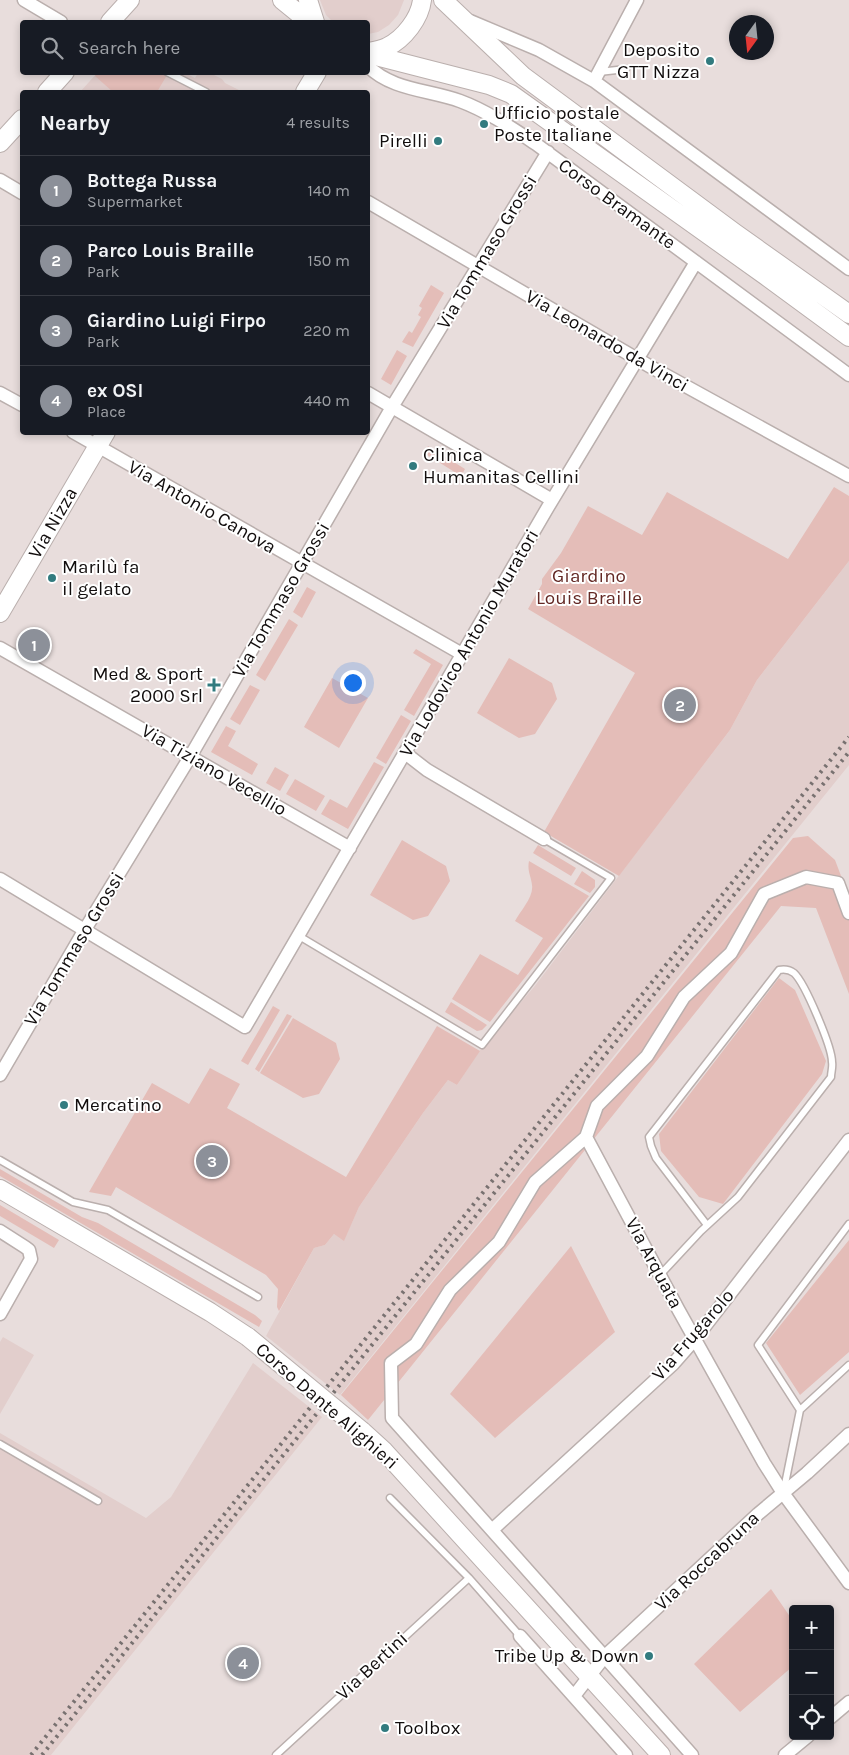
<!DOCTYPE html>
<meta charset="utf-8">
<style>
body{margin:0;font-family:Karla,sans-serif;background:#242831;color:#f1f3f6}
.controls{position:absolute;right:15px;bottom:15px;display:grid;overflow:hidden;border-radius:5px;box-shadow:0 2px 8px #0003}
.controls button{width:45px;height:45px;display:grid;place-items:center;padding:0;border:0;border-bottom:1px solid #363941;background:#171b24;color:#f1f3f6;font:25px sans-serif}
.compass{position:absolute;left:729px;top:15px;width:45px;height:45px;border-radius:50%;background:#171b24;box-shadow:0 2px 8px #0003;rotate:195deg}
.you{position:absolute;left:352px;top:682px;width:18px;height:18px;margin:-12px;border:4px solid #fff;border-radius:50%;background:#1a73e8;box-shadow:0 0 0 8px #1a73e833}
.badge{display:grid;place-items:center;width:32px;height:32px;border-radius:50%;background:#8c9099;color:#fff;font-size:16px;font-weight:700}
.pin{position:absolute;translate:-50% -50%;border:2px solid #fff;box-shadow:0 1px 5px #0006}
.list{margin:0;padding:0;list-style:none}
h2{display:flex;justify-content:space-between;align-items:center;height:65px;margin:0;padding:0 20px;font-size:21px}
h2 small{font-size:16px;font-weight:400;color:#9ea1a6}
.list li{display:grid;grid-template-columns:32px 1fr auto;gap:15px;align-items:center;box-sizing:border-box;height:70px;padding:0 20px;border-top:1px solid #363941}
.list b{display:block;font-size:19px;white-space:nowrap}
.list p{margin:0;font-size:16px;white-space:nowrap;color:#9ea1a6}
.list em{font-size:16px;font-style:normal;color:#9ea1a6}
.icon{flex:none;width:28px;height:28px;fill:none;stroke:currentColor;stroke-width:2;stroke-linecap:round;stroke-linejoin:round}
.map{position:relative;flex:none;width:849px;height:1755px;overflow:hidden}
.search{position:absolute;background:#171b24;box-shadow:0 2px 8px #0003;left:20px;top:20px;width:350px;height:55px;display:flex;align-items:center;gap:12px;box-sizing:border-box;padding:0 18px;border-radius:5px;color:#9ea1a6;font-size:19px}
.panel{position:absolute;background:#171b24;box-shadow:0 2px 8px #0003;left:20px;top:90px;width:350px;height:345px;border-radius:5px}
.map>svg:first-child{display:block}
</style>
<div class="map">
<svg width="849" height="1755" viewBox="0 0 849 1755">
<rect width="100%" height="100%" fill="#e8dddc"/>
<path fill="#e2cecc" d="M320 0H404L398 15 389 25 378 32 368 34V22H333L326 15Z
M98 72 185 73 195 78 198 73H210L222 79 225 83 243 92H80Z
M849 561V765L340 1395 266 1336 314 1248 325 1245 334 1234 344 1240 359 1207 423 1113 448 1080 457 1085 480 1050 534 987 730 730 757 680Z
M3 1337 34 1355 0 1414V1342Z
M253 1363 322 1417 51 1755H0V1433L146 1518 171 1497Z"/>
<path fill="#e4bdb8" d="M98 72H162L167 75 157 92H113L95 76Z
M431 285 444 293 413 347 402 342 409 331 412 333 421 317 418 315 422 308 419 306Z
M397 350 407 356 391 385 381 379Z
M428 446 465 469 461 476 424 453Z
M834 487 849 496V561L757 680 730 730 619 876 544 832 635 673 528 609 542 584V579L561 553 588 506 642 535 667 492 788 559Z
M307 587 316 592 302 618 293 612Z
M289 619 298 625 265 681 256 675Z
M416 649 443 665 414 716 404 710 431 664 413 653Z
M509 658 552 683 557 699 535 734 519 738 477 713Z
M332 678 368 698 339 748 304 727Z
M250 685 260 690 240 725 230 719Z
M401 715 411 721 386 764 376 758Z
M226 726 236 731 228 746 258 764 252 775 211 752Z
M374 762 384 767 348 829 321 814 330 799 347 808Z
M275 767 289 775 280 791 266 783Z
M295 779 325 796 316 811 286 794Z
M808 836 835 860 849 897V994L816 908 781 906 368 1420 341 1395 793 838Z
M402 840 446 866 450 881 428 916 413 920 370 895Z
M538 845 576 868 571 876 533 853Z
M529 861 589 896 490 1022 452 999 480 954 518 975 543 938 515 921C520 911 534 897 532 885 531 876 527 871 529 861Z
M582 871 595 880V887L590 893 574 884Z
M779 978 795 990 826 1061 822 1074 723 1204 699 1197 661 1151 659 1134Z
M451 1002 487 1025 482 1030 477 1031 445 1012Z
M273 1006 280 1010 248 1065 241 1061Z
M287 1014 292 1016 259 1072 255 1069Z
M293 1018 336 1043 340 1059 319 1094 303 1098 260 1073Z
M437 1026 480 1051 457 1085 448 1080 423 1113 359 1207 344 1241 334 1234 325 1245 314 1248 279 1311 277 1307 278 1289 266 1275 116 1187 111 1196 89 1192 152 1083 189 1104 210 1068 240 1084 227 1108 346 1177Z
M0 1169 82 1217 98 1223 255 1315 262 1321 259 1327 0 1176Z
M0 1205 59 1240 54 1248 0 1216Z
M849 1240V1352L800 1395 766 1343Z
M571 1246 615 1332 495 1438 450 1394Z
M771 1589 793 1621V1666L740 1712 694 1664Z"/>
<g fill="none" stroke-linecap="round" stroke-linejoin="round">
<g stroke="#baafad" stroke-width="9">
<path id="lane" d="M167 72 206 92
M599 72 626 69
M299 936 482 1045 611 878 544 839
M0 1160 73 1202 108 1210 258 1297
M660 1275 701 1231 738 1197 831 1077C831 1072 833 1067 832 1062 832 1047 805 983 794 973 790 970 784 969 779 970L649 1137 651 1146 656 1158 707 1225
M800 1410 758 1345 849 1224
M0 1444 98 1501
M784 1489 800 1410 849 1365
M390 1498 469 1578 520 1636
M276 1755 469 1578"/>
</g>
<g stroke="#baafad" stroke-width="15">
<path id="street" d="M24 0 61 22
M470 21 539 50 594 81 849 269
M368 66C391 90 430 90 460 101 487 111 512 128 536 144L849 375
M594 81 637 0
M0 180 22 193
M368 202 651 367 849 476
M0 393 22 405
M368 393 552 500
M73 432 462 654
M0 648 350 848
M405 753 427 770 544 839
M0 879 245 1027 548 507 696 262
M0 1075 84 931 190 757 392 407 548 152
M586 1137 678 1309 764 1463 783 1493 849 1583
M0 1231 25 1247 29 1250 31 1259 0 1314
M492 1530 673 1364 695 1339 849 1140
M520 1636 626 1755
M574 1696 605 1656 758 1514 807 1473 849 1434
M830 1718 849 1702
M692 1755 392 1418 391 1363 416 1344 450 1290 499 1242 535 1182 586 1137 597 1106 647 1056 684 997 731 953 764 894 806 877 838 883 849 913
M785 1755 808 1736"/>
</g>
<g stroke="#baafad" stroke-width="20">
<path id="secondary" d="M282 0 309 22
M308 0 315 22
M443 0 523 76 735 233 849 314
M110 22 130 0
M368 52C374 51 381 50 387 47 404 39 420 18 422 0
M368 54 489 85 511 94 766 276 849 337
M47 92 65 72
M305 92 317 72
M0 143 22 119
M0 613 106 432
M0 1189 210 1312 248 1337
M362 1431 384 1451 661 1755"/>
</g>
<use href="#lane" stroke="#fff" stroke-width="6"/>
<use href="#street" stroke="#fff" stroke-width="12"/>
<use href="#secondary" stroke="#fff" stroke-width="18"/>
<path stroke="#787170" stroke-width="4" stroke-dasharray="2.5 5" stroke-linecap="butt" d="M31 1755 849 737
M42 1755 849 752"/>
<g stroke="#baafad" stroke-width="20" stroke-linecap="butt">
<path id="secondary-bridge" d="M248 1337 362 1431"/>
</g>
<use href="#secondary-bridge" stroke="#fff" stroke-width="18"/>
</g>
<g fill="#327b7f" stroke="#fff" stroke-width="2">
<circle cx="710" cy="61" r="5"/>
<circle cx="484" cy="124" r="5"/>
<circle cx="438" cy="141" r="5"/>
<circle cx="413" cy="466" r="5"/>
<circle cx="52" cy="578" r="5"/>
<path d="M211.5 677.5h5v5h5v5h-5v5h-5v-5h-5v-5h5z"/>
<circle cx="64" cy="1105" r="5"/>
<circle cx="649" cy="1656" r="5"/>
<circle cx="385" cy="1728" r="5"/>
</g>
<g text-anchor="middle" dominant-baseline="central" stroke-width="4" stroke-linejoin="round" paint-order="stroke">
<g font-size="19" fill="#110d0d" stroke="#fff" text-anchor="start">
<text x="700" y="50" text-anchor="end">Deposito<tspan x="700" dy="22">GTT Nizza</tspan></text>
<text x="494" y="113">Ufficio postale<tspan x="494" dy="22">Poste Italiane</tspan></text>
<text x="428" y="141" text-anchor="end">Pirelli</text>
<text x="423" y="455">Clinica<tspan x="423" dy="22">Humanitas Cellini</tspan></text>
<text x="62" y="567">Marilù fa<tspan x="62" dy="22">il gelato</tspan></text>
<text x="203" y="674" text-anchor="end">Med &amp; Sport<tspan x="203" dy="22">2000 Srl</tspan></text>
<text x="74" y="1105">Mercatino</text>
<text x="639" y="1656" text-anchor="end">Tribe Up &amp; Down</text>
<text x="395" y="1728">Toolbox</text>
</g>
<g font-size="19" fill="#110d0d" stroke="#fff">
<text transform="translate(617 204) rotate(36)">Corso Bramante</text>
<text transform="translate(487 252) rotate(-59)">Via Tommaso Grossi</text>
<text transform="translate(607 341) rotate(30)">Via Leonardo da Vinci</text>
<text transform="translate(202 507) rotate(30)">Via Antonio Canova</text>
<text transform="translate(53 523) rotate(-60)">Via Nizza</text>
<text transform="translate(281 600) rotate(-60)">Via Tommaso Grossi</text>
<text transform="translate(469 643) rotate(-60)">Via Lodovico Antonio Muratori</text>
<text transform="translate(214 770) rotate(30)">Via Tiziano Vecellio</text>
<text transform="translate(74 949) rotate(-59)">Via Tommaso Grossi</text>
<text transform="translate(654 1263) rotate(62)">Via Arquata</text>
<text transform="translate(693 1335) rotate(-49)">Via Frugarolo</text>
<text transform="translate(327 1406) rotate(41)">Corso Dante Alighieri</text>
<text transform="translate(707 1561) rotate(-43)">Via Roccabruna</text>
<text transform="translate(372 1666) rotate(-43)">Via Bertini</text>
</g>
<g font-size="19" fill="#632824" stroke="#fff">
<text x="589" y="576">Giardino<tspan x="589" dy="22">Louis Braille</tspan></text>
</g>
</g>
</svg>
<div class="controls">
<button>+</button>
<button>−</button>
<button><svg class="icon" aria-label="locate" viewBox="0 0 24 24"><circle cx="12" cy="12" r="6"/><path d="M12 2v4M12 18v4M2 12h4M18 12h4"/></svg></button>
</div>
<svg class="compass" viewBox="-18 -18 36 36"><path d="M0-13l5 13h-10z" fill="#e53935"/><path d="M0 13l5-13h-10z" fill="#9ea1a6"/></svg>
<div class="you"></div>
<div class="pin badge" style="left:34px;top:645px">1</div>
<div class="pin badge" style="left:680px;top:705px">2</div>
<div class="pin badge" style="left:212px;top:1161px">3</div>
<div class="pin badge" style="left:243px;top:1663px">4</div>
<div class="search"><svg class="icon" aria-label="search" viewBox="0 0 24 24"><circle cx="10" cy="10" r="6"/><path d="M15 15l6 6"/></svg>Search here</div>
<section class="panel">
<h2>Nearby<small>4 results</small></h2>
<ul class="list">
<li><span class="badge">1</span><div><b>Bottega Russa</b><p>Supermarket</p></div><em>140 m</em></li>
<li><span class="badge">2</span><div><b>Parco Louis Braille</b><p>Park</p></div><em>150 m</em></li>
<li><span class="badge">3</span><div><b>Giardino Luigi Firpo</b><p>Park</p></div><em>220 m</em></li>
<li><span class="badge">4</span><div><b>ex OSI</b><p>Place</p></div><em>440 m</em></li>
</ul>
</section>
</div>
